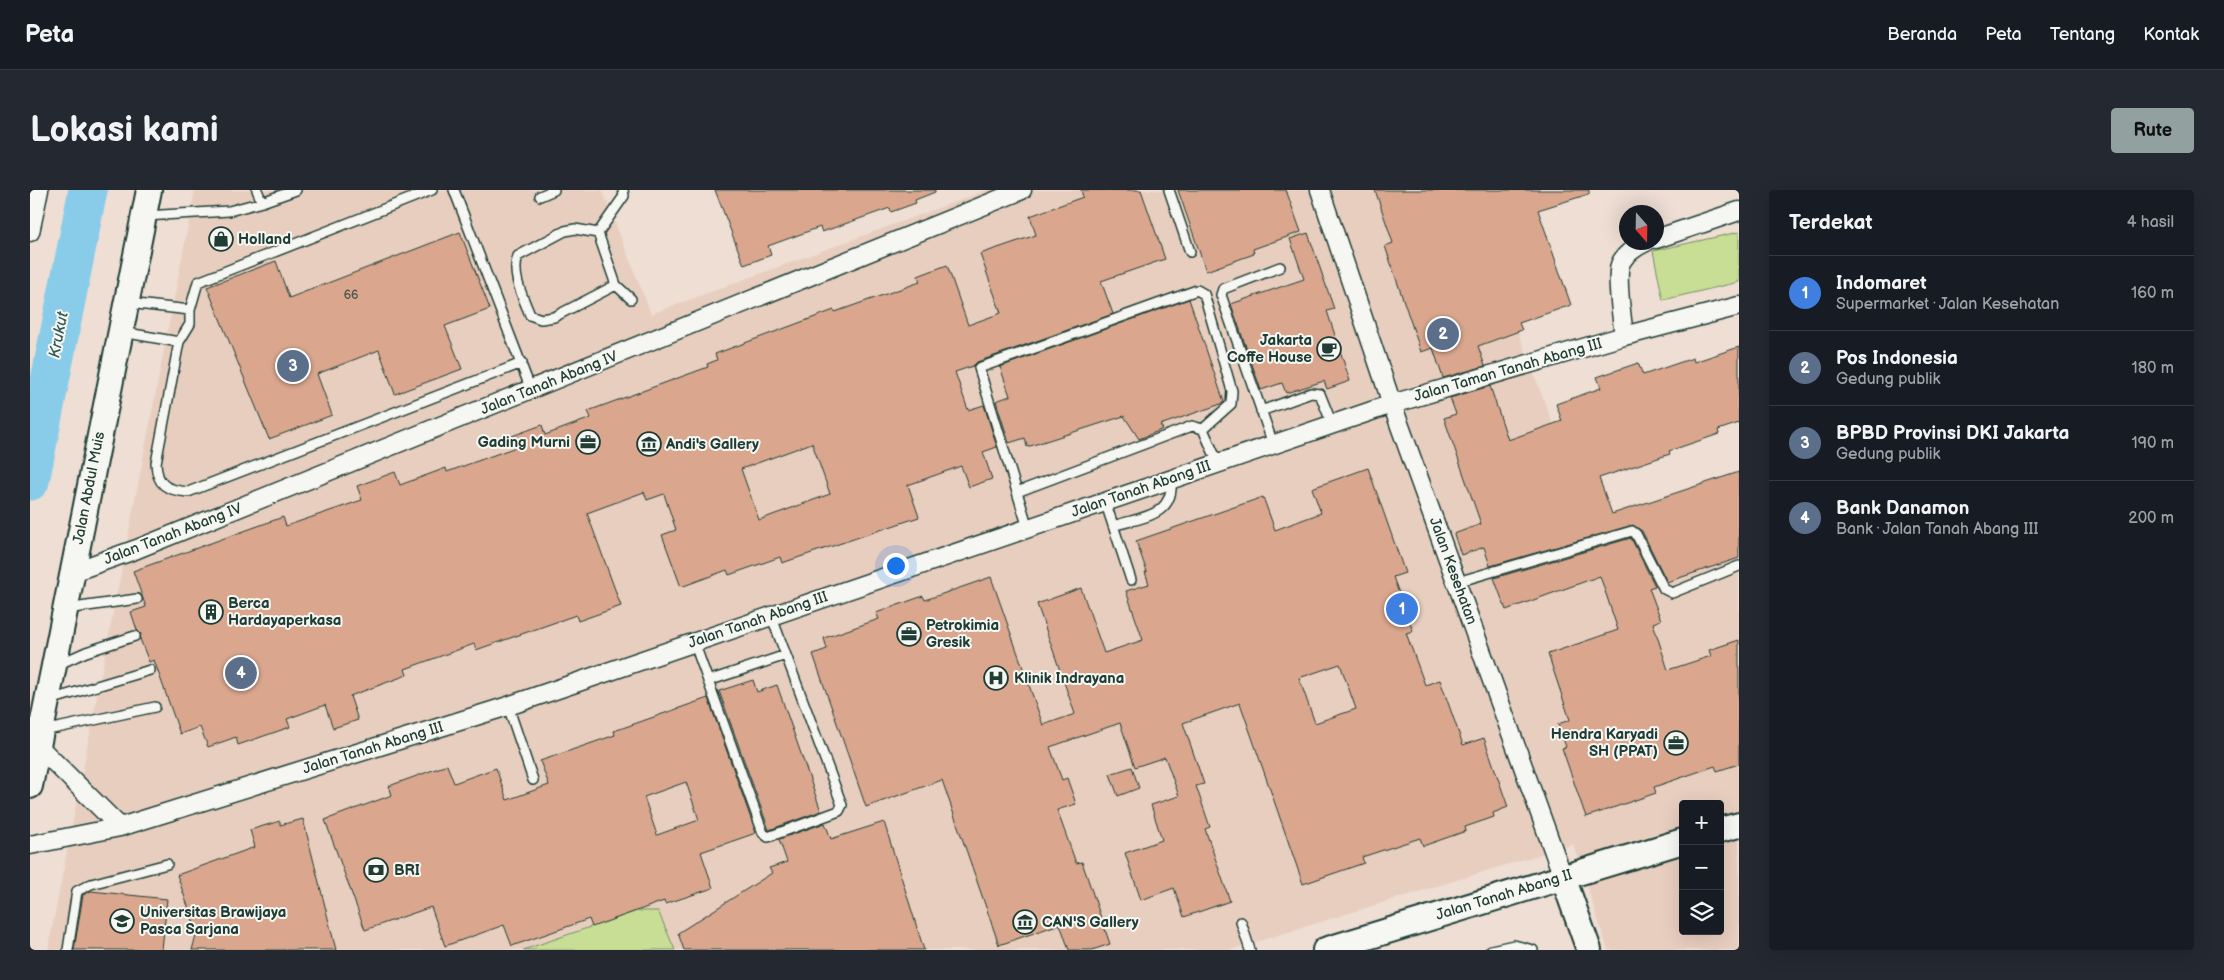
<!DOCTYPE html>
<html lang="id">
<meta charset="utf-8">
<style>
body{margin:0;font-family:"Balsamiq Sans",sans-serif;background:#242831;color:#f1f3f6}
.controls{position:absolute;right:15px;bottom:15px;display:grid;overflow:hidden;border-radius:5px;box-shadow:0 5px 20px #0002}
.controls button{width:45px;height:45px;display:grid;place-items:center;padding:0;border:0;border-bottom:1px solid #363941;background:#171b24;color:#f1f3f6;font:25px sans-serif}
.compass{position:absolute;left:1589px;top:15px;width:45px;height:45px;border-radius:50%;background:#171b24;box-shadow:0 5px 20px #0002;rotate:160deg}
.you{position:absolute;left:865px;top:375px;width:18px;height:18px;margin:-12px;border:4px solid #fff;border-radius:50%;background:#1a73e8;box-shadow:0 0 0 8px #1a73e833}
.badge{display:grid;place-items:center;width:32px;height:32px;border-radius:50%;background:#92a19f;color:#fff;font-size:16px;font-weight:700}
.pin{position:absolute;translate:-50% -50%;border:2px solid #fff;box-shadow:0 1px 5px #0006}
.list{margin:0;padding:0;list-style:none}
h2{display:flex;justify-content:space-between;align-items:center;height:65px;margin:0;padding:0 20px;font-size:21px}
h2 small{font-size:16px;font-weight:400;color:#9ea1a6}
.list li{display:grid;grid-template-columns:32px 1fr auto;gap:15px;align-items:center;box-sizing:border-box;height:75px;padding:0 20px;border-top:1px solid #363941}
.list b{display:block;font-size:19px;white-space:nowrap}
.list p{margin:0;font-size:16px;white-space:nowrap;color:#9ea1a6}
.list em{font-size:16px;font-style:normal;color:#9ea1a6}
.icon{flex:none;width:28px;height:28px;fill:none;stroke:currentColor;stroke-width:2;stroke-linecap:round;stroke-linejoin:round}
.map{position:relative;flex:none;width:1709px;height:760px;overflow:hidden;border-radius:5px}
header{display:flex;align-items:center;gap:30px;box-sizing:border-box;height:70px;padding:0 25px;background:#171b24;border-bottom:1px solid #363941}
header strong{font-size:24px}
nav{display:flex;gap:28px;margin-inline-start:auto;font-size:18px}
.intro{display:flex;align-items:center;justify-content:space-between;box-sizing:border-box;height:120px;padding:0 30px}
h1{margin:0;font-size:35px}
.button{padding:12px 22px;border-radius:5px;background:#92a19f;color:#111;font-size:18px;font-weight:700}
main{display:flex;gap:30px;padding:0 30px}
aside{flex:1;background:#171b24;border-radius:5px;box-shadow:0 5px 20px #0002}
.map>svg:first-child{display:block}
</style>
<header>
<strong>Peta</strong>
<nav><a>Beranda</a><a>Peta</a><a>Tentang</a><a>Kontak</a></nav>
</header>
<div class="intro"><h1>Lokasi kami</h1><a class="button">Rute</a></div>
<main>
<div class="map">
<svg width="1709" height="760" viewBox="0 0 1709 760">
<rect width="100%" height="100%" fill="#eeded4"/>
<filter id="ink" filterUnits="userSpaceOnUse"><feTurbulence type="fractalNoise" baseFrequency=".02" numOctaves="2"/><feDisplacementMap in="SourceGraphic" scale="10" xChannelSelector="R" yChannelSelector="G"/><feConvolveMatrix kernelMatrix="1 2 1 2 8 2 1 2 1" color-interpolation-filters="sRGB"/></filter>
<g filter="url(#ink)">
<path fill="#e8cebf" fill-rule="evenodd" d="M165 0H572L621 124 957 0H1504L1443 23 1561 335 1709 293V760H1578L1543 654 1200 760H18ZM1653 614H1690V741H1653Z"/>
<path fill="#c8de94" stroke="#748e64" d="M1709 42V92L1633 110 1623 61Z
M607 721H628L645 760H493Z"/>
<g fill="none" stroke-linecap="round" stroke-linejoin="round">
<path stroke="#89ccea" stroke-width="39" d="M0 291 58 0"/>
</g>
<path fill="#daa78e" stroke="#1f3d34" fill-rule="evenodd" d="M685 0H905V2L885 10 886 13 861 22 860 18 792 42 790 37 738 56 741 65 714 75Z
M1051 0H1111L1135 69 1071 91 1083 124 947 172 943 176 925 182 938 220 954 215 967 257 953 262 962 289 939 297 931 276 878 295 889 327 752 373 750 367 699 385 697 380 651 397 632 345 646 340 634 304 617 310 614 302 557 323 591 416 548 431 546 425 446 460 444 454 375 479 377 485 320 506 328 530 303 538 295 515 257 529 260 537 208 555 206 547 178 557 170 537 150 544 124 470 119 472 110 449 111 444 107 440 101 422 116 417 103 381 253 327 256 336 332 310 327 296 365 282 370 295 416 278 417 282 486 257 482 246 512 235 515 245 561 228 558 221 678 177 677 174 687 170 685 164 804 120 805 122 890 92 888 86 917 75 938 135 971 123 950 64 1006 45 1000 26 1053 7ZM782 253 800 304 729 330 711 279Z
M1148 0H1256L1271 42 1223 59 1224 64 1176 81Z
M1345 0H1559V4L1508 20 1541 115 1489 133 1492 140 1448 156 1455 176 1413 188 1403 158 1391 162 1355 56 1363 53Z
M430 42 460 119 415 136 432 179 365 204 349 160 287 184 302 225 239 249 177 97 246 71 259 108Z
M1278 43 1304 119 1297 121 1320 191 1297 199 1294 191 1256 203 1252 193 1231 200 1201 114 1274 89 1260 49Z
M1159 109 1194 212 1191 214 1130 235 1133 239 1109 249 1094 226 997 257 995 248 979 253 966 211 980 206 970 177Z
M1709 157V233L1688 240 1689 244 1639 261 1640 264 1569 288 1582 324 1709 282V368L1637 392 1612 341 1603 335 1460 376 1454 357 1431 365 1424 344 1451 334 1414 228 1426 224 1420 208 1460 196 1478 250 1532 231 1526 214 1571 198 1567 187 1608 173 1613 185 1663 168 1664 172Z
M1338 278 1375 383 1363 387 1383 441 1376 443 1395 495 1410 490 1433 555 1454 548 1478 617 1463 623 1464 627 1435 637 1436 641 1393 656 1390 648 1332 667 1334 673 1273 694 1210 513 1153 533 1174 594 1166 596 1180 637 1175 639 1200 711 1154 727 1144 698 1111 710 1095 663 1132 650 1121 615 1149 606 1135 567 1105 577 1090 533 1020 557 1032 590 1037 588 1046 614 1027 620 1046 673 1052 672 1080 754 1062 760H1039L1030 734 969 755 912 590 836 617 783 464 797 459 794 448 849 429 846 423 893 406 895 410 961 387 1013 535 1045 524 1007 414 1051 398 1074 463 1113 450 1096 401 1119 394 1115 382H1117L1106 351 1233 307 1245 340 1291 323 1282 298ZM1310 474 1326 519 1285 533 1269 488Z
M1601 348 1625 396 1619 398 1631 430 1623 433 1638 480 1681 466 1679 460 1709 450V574L1687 581 1685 576 1624 597 1626 603 1556 627 1532 558 1536 557 1528 534 1540 530 1518 464 1588 440 1570 386 1476 420 1464 388Z
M723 490 727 502 747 495 791 621 739 640 689 501Z
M678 508 726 643 671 662 683 698 635 714 634 711 562 737 559 729 482 756 474 735 415 756 401 717 335 740 295 630 362 605 359 596 417 575 424 593 466 578 477 610 519 595 510 571 585 545 584 541ZM656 592 669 630 627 645 614 607Z
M1102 577 1109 598 1088 606 1080 584Z
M273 629 306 760H162L167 742 147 685 225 657 220 640 250 631V635Z
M854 632 894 760H654L648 743 742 683 739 678 757 672 749 649 795 633 801 649Z
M61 701 137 709 132 760H44L53 705Z"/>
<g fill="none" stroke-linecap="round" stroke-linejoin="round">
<g stroke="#1f3d34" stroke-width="12">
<path id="lane" d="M402 0 168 92 160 120V134L149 152 126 273C127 296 137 300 158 302L492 173
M424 0 501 200
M593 0 594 6 568 43 586 95 601 109
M1139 0 1160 62
M510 6 524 0
M232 12 266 0
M115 26 199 21 232 12 227 0
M568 43 545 39 535 41 488 66C481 85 493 107 500 125L511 129 524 127 586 95
M98 113 160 120
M92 142 149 152
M1231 221 1281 203 1290 204 1302 234
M1243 254 1191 105 1193 99 1250 77
M987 302 949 178 1167 100 1174 104 1202 201 1201 214 1173 239
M1075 311 1101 390
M1083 336C1111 327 1145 327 1141 289
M998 338 987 302 1162 236 1173 239 1188 273
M1427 392 1602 341 1606 344 1634 399 1642 403 1709 376
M36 419 107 409
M664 452 733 643 738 647 809 621 812 615 741 425
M27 475 56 462 105 446
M678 491 756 465
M20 510 120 480
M478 516 503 590
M13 541 125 517
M1211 732 1220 760
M38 760 47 701 61 694 137 674
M1461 760 1484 755 1503 760"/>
</g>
<g stroke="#1f3d34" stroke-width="21">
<path id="street" d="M1290 0 1362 214 1533 687
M0 42 9 0
M1626 49 1709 21
M1594 146C1592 128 1586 90 1590 75 1593 65 1607 56 1616 52
M43 382 107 359 992 0
M8 556 90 637
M0 655 90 637 478 516 1362 214 1594 146 1709 116"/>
</g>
<g stroke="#1f3d34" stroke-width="28">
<path id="secondary" d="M0 596 119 0
M1690 640 1709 635
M1533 687 1559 760
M1295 760 1653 651"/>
</g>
<use href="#lane" stroke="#f6f6f2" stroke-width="9"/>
<use href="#street" stroke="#f6f6f2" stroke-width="18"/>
<use href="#secondary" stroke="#f6f6f2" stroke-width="24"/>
</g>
</g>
<defs>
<g id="shop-ring" transform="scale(1.25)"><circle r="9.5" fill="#f6f6f2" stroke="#1f3d34" stroke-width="1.5"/><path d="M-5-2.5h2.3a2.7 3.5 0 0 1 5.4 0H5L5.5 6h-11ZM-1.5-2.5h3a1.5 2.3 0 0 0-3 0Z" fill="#1f3d34"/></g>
<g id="cafe-ring" transform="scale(1.25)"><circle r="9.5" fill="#f6f6f2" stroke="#1f3d34" stroke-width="1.5"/><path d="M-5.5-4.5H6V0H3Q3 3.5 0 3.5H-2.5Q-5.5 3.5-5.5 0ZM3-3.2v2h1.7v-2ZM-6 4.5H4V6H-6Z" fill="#1f3d34"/></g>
<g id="office-ring" transform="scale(1.25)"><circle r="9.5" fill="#f6f6f2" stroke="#1f3d34" stroke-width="1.5"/><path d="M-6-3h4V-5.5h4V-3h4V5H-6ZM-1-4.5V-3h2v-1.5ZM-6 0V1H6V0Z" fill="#1f3d34"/></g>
<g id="museum-ring" transform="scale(1.25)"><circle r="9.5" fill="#f6f6f2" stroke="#1f3d34" stroke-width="1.5"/><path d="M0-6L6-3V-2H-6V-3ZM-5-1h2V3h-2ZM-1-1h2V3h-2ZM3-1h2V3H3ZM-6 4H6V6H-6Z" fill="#1f3d34"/></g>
<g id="building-ring" transform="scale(1.25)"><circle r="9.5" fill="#f6f6f2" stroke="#1f3d34" stroke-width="1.5"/><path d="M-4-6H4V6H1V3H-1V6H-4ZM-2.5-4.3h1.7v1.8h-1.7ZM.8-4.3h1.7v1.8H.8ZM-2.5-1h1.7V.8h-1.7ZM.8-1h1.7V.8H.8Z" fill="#1f3d34"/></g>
<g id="hospital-ring" transform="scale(1.25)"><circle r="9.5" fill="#f6f6f2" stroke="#1f3d34" stroke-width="1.5"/><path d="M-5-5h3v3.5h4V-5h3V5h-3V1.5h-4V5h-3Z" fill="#1f3d34"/></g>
<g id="bank-ring" transform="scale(1.25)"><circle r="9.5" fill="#f6f6f2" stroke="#1f3d34" stroke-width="1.5"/><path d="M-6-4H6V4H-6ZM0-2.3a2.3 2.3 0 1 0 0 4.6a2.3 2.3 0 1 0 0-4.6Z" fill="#1f3d34"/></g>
<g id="university-ring" transform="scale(1.25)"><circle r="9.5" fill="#f6f6f2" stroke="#1f3d34" stroke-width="1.5"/><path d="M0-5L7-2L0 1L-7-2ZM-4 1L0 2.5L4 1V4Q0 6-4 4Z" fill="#1f3d34"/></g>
</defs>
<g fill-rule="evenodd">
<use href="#shop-ring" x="191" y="49"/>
<use href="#cafe-ring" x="1299" y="159"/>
<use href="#office-ring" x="558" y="252"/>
<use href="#museum-ring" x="619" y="254"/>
<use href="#building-ring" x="181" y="422"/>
<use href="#office-ring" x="879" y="444"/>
<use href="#hospital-ring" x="966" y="488"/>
<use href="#office-ring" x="1646" y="553"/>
<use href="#bank-ring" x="346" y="680"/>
<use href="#university-ring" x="92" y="731"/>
<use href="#museum-ring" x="995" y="732"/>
</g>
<g text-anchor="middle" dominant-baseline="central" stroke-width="4" stroke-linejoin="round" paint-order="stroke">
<g font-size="12" fill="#4e584a">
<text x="321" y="105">66</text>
</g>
<g font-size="15" font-weight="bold" fill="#1f3d34" stroke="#f6f6f2" text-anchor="start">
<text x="208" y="49">Holland</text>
<text x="1282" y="150" text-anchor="end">Jakarta<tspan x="1282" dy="17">Coffe House</tspan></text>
<text x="540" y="252" text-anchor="end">Gading Murni</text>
<text x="636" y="254">Andi's Gallery</text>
<text x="198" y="413">Berca<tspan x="198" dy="17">Hardayaperkasa</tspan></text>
<text x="896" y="435">Petrokimia<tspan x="896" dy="17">Gresik</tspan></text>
<text x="984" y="488">Klinik Indrayana</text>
<text x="1628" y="544" text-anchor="end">Hendra Karyadi<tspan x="1628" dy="17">SH (PPAT)</tspan></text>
<text x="364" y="680">BRI</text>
<text x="110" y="722">Universitas Brawijaya<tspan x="110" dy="17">Pasca Sarjana</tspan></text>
<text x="1012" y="732">CAN'S Gallery</text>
</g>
<g font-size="15" fill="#1f3d34" stroke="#f6f6f2">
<text transform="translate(1478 180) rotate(-16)">Jalan Taman Tanah Abang III</text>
<text transform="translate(519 193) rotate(-22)">Jalan Tanah Abang IV</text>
<text transform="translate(59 298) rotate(-79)">Jalan Abdul Muis</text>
<text transform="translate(1111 299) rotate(-19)">Jalan Tanah Abang III</text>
<text transform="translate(143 344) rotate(-21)">Jalan Tanah Abang IV</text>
<text transform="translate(1423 381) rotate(70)">Jalan Kesehatan</text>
<text transform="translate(728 430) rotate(-19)">Jalan Tanah Abang III</text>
<text transform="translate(343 558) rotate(-17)">Jalan Tanah Abang III</text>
<text transform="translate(1474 705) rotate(-17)">Jalan Tanah Abang II</text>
</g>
<g font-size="16" font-style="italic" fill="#345a58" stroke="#f6f6f2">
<text transform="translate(29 145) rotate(-79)">Krukut</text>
</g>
</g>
</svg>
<div class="controls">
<button>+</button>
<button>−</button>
<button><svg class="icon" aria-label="layers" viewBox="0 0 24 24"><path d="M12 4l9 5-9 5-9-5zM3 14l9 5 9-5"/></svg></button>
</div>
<svg class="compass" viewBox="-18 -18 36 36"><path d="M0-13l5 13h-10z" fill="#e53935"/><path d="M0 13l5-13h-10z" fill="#9ea1a6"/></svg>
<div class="you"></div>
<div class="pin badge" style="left:1372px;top:419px;background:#3f7fe0">1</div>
<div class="pin badge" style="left:1413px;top:144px;background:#5c6f8a">2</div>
<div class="pin badge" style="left:263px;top:176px;background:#5c6f8a">3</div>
<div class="pin badge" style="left:211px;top:483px;background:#5c6f8a">4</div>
</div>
<aside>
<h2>Terdekat<small>4 hasil</small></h2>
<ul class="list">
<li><span class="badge" style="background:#3f7fe0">1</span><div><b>Indomaret</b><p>Supermarket · Jalan Kesehatan</p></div><em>160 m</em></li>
<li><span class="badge" style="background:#5c6f8a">2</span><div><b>Pos Indonesia</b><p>Gedung publik</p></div><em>180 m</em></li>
<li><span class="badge" style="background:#5c6f8a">3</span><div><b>BPBD Provinsi DKI Jakarta</b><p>Gedung publik</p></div><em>190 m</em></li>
<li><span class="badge" style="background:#5c6f8a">4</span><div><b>Bank Danamon</b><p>Bank · Jalan Tanah Abang III</p></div><em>200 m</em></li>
</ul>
</aside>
</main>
